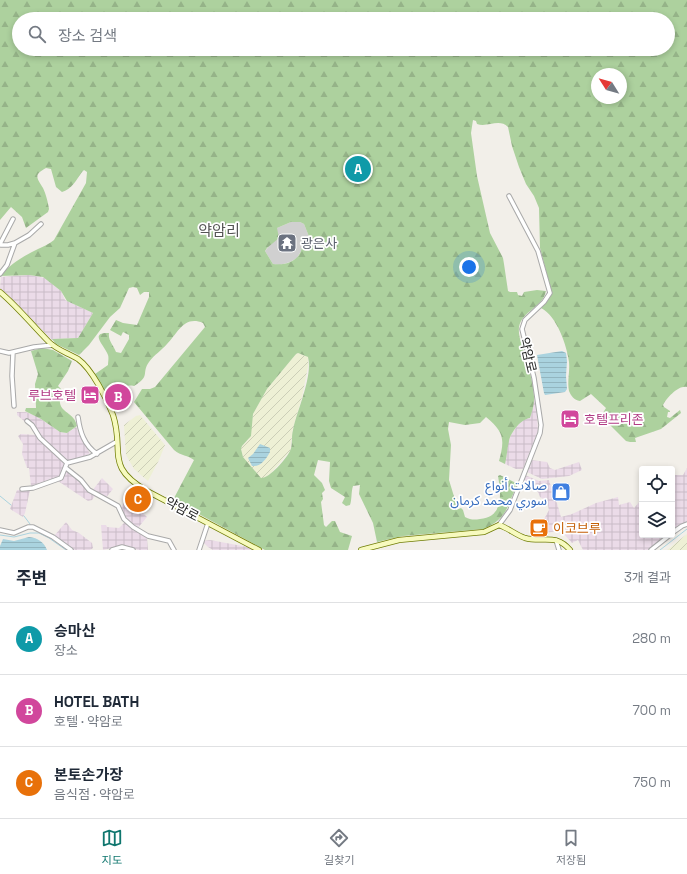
<!DOCTYPE html>
<html lang="ko">
<meta charset="utf-8">
<style>
body{margin:0;font-family:"Space Grotesk","Noto Sans Arabic","Noto Sans KR",sans-serif;background:#f2f2f3;color:#1f2937}
.controls{position:absolute;right:12px;bottom:12px;display:grid;overflow:hidden;border-radius:4px;box-shadow:0 2px 6px #0003}
.controls button{width:36px;height:36px;display:grid;place-items:center;padding:0;border:0;border-bottom:1px solid #e0e1e3;background:#fff;color:#1f2937;font:20px sans-serif}
.compass{position:absolute;left:591px;top:68px;width:36px;height:36px;border-radius:50%;background:#fff;box-shadow:0 2px 6px #0003;rotate:307deg}
.you{position:absolute;left:469px;top:267px;width:14px;height:14px;margin:-10px;border:3px solid #fff;border-radius:50%;background:#1a73e8;box-shadow:0 0 0 6px #1a73e833}
.badge{display:grid;place-items:center;width:26px;height:26px;border-radius:50%;background:#0f766e;color:#fff;font-size:13px;font-weight:700}
.pin{position:absolute;translate:-50% -50%;border:2px solid #fff;box-shadow:0 1px 4px #0006}
.list{margin:0;padding:0;list-style:none}
h2{display:flex;justify-content:space-between;align-items:center;height:52px;margin:0;padding:0 16px;font-size:17px}
h2 small{font-size:13px;font-weight:400;color:#747a83}
.list li{display:grid;grid-template-columns:26px 1fr auto;gap:12px;align-items:center;box-sizing:border-box;height:72px;padding:0 16px;border-top:1px solid #e0e1e3}
.list b{display:block;font-size:15px;white-space:nowrap}
.list p{margin:0;font-size:13px;white-space:nowrap;color:#747a83}
.list em{font-size:13px;font-style:normal;color:#747a83}
.icon{flex:none;width:22px;height:22px;fill:none;stroke:currentColor;stroke-width:2;stroke-linecap:round;stroke-linejoin:round}
.map{position:relative;flex:none;width:687px;height:550px;overflow:hidden}
.search{position:absolute;background:#fff;box-shadow:0 2px 6px #0003;left:12px;right:12px;top:12px;height:44px;display:flex;align-items:center;gap:10px;box-sizing:border-box;padding:0 14px;border-radius:22px;color:#747a83;font-size:15px}
.sheet{height:268px;background:#fff}
nav{display:flex;justify-content:space-around;align-items:center;box-sizing:border-box;height:56px;border-top:1px solid #e0e1e3;background:#fff;font-size:11px;color:#747a83}
nav a{display:grid;justify-items:center;gap:2px}
nav .on{color:#0f766e}
.map>svg:first-child{display:block}
</style>
<div class="map">
<svg width="687" height="550" viewBox="0 0 687 550">
<defs>
<pattern id="industrial-grid" width="8" height="8" patternUnits="userSpaceOnUse"><rect width="8" height="8" fill="#ebdbe8"/><path d="M0 4h8M4 0v8" fill="none" stroke="#c9bcc7"/></pattern>
<pattern id="farmland-furrows" width="10" height="10" patternUnits="userSpaceOnUse"><rect width="10" height="10" fill="#eef0d5"/><path d="M-1 1l2-2M0 10L10 0M9 11l2-2" fill="none" stroke="#ccceb7"/></pattern>
<pattern id="forest-firs" width="22" height="20" patternUnits="userSpaceOnUse"><rect width="22" height="20" fill="#add19e"/><path d="M5 1l3.5 6h-7zM16 11l3.5 6h-7z" fill="#95b388"/></pattern>
<pattern id="water-rules" width="6" height="5" patternUnits="userSpaceOnUse"><rect width="6" height="5" fill="#aad3df"/><path d="M0 2.5h6" fill="none" stroke="#92b5bf"/></pattern>
</defs>
<rect width="100%" height="100%" fill="#f2efe9"/>
<path fill="url(#industrial-grid)" d="M29 275 45 278 61 291 65 300 93 313 78 338 53 339 52 340 0 288 1 277Z
M535 399 537 414 538 431 523 469H516L505 464 508 442 511 435 520 422 531 414Z
M17 412H26L38 417 60 432 67 433 76 427 90 454 67 461 60 476 31 486 29 468H27L22 454 23 444 18 436 21 434 36 435 30 426 17 415Z
M531 460 547 462 550 468 555 470 579 462 582 470 569 476 542 479 527 472Z
M687 468V522L681 524 672 530V475H683Z
M67 470 82 483 86 489 95 496 92 500 88 501 58 481 63 479Z
M525 475 539 481 549 480 555 500 557 503 561 517 572 514 596 503 618 497 619 505 630 502 634 508 642 499V535H666L648 550H583L578 540 572 543 562 532 559 531 544 533 543 521 549 510 547 501 540 497 538 492 521 486Z
M102 478 113 489 105 499 92 491Z
M17 490H30L25 513 23 517 10 509Z
M126 499 133 503 147 517 137 529 125 519 121 508Z
M66 522 72 530 79 533 92 543 93 548 90 550H73L54 536Z
M125 522 137 532 147 538 148 550H138L124 545 103 550 101 525H106L107 527 119 528Z
M210 540 253 548 256 550H213L208 547 202 541Z"/>
<path fill="#d0d0d0" d="M291 222H300L304 224 310 239 302 245 301 251 297 258 290 262 280 265 273 264 265 251 271 244 277 228Z"/>
<path fill="url(#farmland-furrows)" d="M298 353 308 357V366L302 397 293 428 290 451 272 472 264 478H261L243 457 241 449 242 446 249 439 253 414 267 389 296 354Z
M140 415 165 445 159 460 148 481 134 469 126 455 124 425 136 416Z
M687 534V550H667Z"/>
<path fill="url(#forest-firs)" fill-rule="evenodd" d="M0 0H687V387C678 385 667 398 663 405L664 407 670 411V412H668L667 417 670 418 680 410 681 413 661 429 635 438 636 442H630L626 441 601 416 606 408 591 394 580 401C574 400 571 396 569 391 567 382 570 372 569 362 567 346 557 316 541 308L552 294 540 248 539 208 534 196 526 184 519 167 512 146 508 127C499 118 487 128 477 124L476 121 473 120 471 133 477 176 490 233 503 258 504 264 508 291 510 292H517L518 295 522 296 524 292 537 290 546 291C543 307 522 311 519 327 518 336 522 346 525 354 528 364 535 390 534 400 534 405 532 412 530 418 521 419 511 432 509 441 507 449 507 456 505 464L499 461C505 439 504 432 486 417L480 423 465 425 449 422 448 429 451 445 449 480 456 503V510L461 508 463 510 465 517C471 520 474 520 480 519 504 517 501 493 498 476L500 475 516 483C516 489 513 494 511 499 505 515 500 521 484 529L403 536 377 542 373 523 359 494 360 485 353 486C351 492 352 500 350 505L346 506 342 503 345 497 331 488 329 481 330 462 318 460 314 475 322 483 325 490 322 493 323 499 321 502 324 525 326 527 332 521H335L340 532 352 536 348 550H265L173 500 194 460C188 455 181 456 174 450L134 402 142 389H150L155 387 205 327 203 323C184 315 178 333 167 344 162 350 154 355 149 362 141 373 151 376 134 386 123 384 116 390 107 396L95 374 108 365C108 362 109 358 108 355 105 346 88 332 109 333 108 341 113 344 116 352L121 353 129 339V335L123 332 121 336 110 330 116 320 123 323 137 325 149 297V292H144L140 295 137 288 133 287 129 288 120 308 110 317 89 345 79 355 56 344 52 339 78 338 93 313 67 301 61 291 43 277 29 275 0 276C9 265 25 255 38 249 44 246 49 244 54 240L86 183 87 172 84 170 82 172C77 179 71 190 62 192L56 187 51 169 46 168C33 175 37 178 43 188 46 194 48 203 49 209L48 212 26 228 22 217 11 207 0 220ZM19 19H668V49H19ZM597 74H621V98H597ZM291 222H300L304 224 310 239 302 243C303 259 288 266 273 264L265 251 267 248 279 238 277 228ZM298 353 308 357C313 377 297 410 293 430 291 437 293 445 290 451 286 459 270 478 261 478L243 457 241 449 242 446 251 436 253 414 267 389 296 354Z
M42 348 53 350 72 361 68 371 58 386 62 390C53 415 74 409 77 426L67 433 60 432 41 419 25 411 26 408H36L35 384 38 374 31 351Z"/>
<path fill="url(#water-rules)" d="M562 351 566 353 567 361 566 376 567 389 565 392 545 395 544 393 537 355Z
M260 444 270 448V452C266 459 261 467 252 466L248 458 253 454Z
M29 537C38 538 44 542 47 550H0V546L3 539 14 541Z"/>
<g fill="none" stroke-linecap="round" stroke-linejoin="round">
<path stroke="#aad3df" stroke-width="1" d="M0 496 11 505
M24 516 30 524
M0 535 14 537 30 533H39L49 538 66 550
M660 550 687 529"/>
<g stroke="#a9a9a9" stroke-width="5.5">
<path id="street" d="M15 243 29 235 41 224
M0 274 7 265 15 243 8 245H1L0 244 13 219
M0 351 9 353 34 347 53 345
M13 352 12 376 14 406
M78 417C80 432 84 445 97 454
M27 421 32 425 40 438 67 463
M66 468 81 480 89 490 118 506 124 519 133 527 148 536 169 541 174 550
M22 489 33 488 61 478 67 463 90 457 116 442
M499 525 510 510 540 433 541 425 534 378 522 329 525 320 544 302 550 293 538 251 509 196
M0 530 14 533 28 527H33L53 537 71 550
M672 533 682 526 687 524
M556 540 559 550
M112 550 122 547 133 550
M199 550 208 523
M651 550 670 535"/>
</g>
<g stroke="#707d05" stroke-width="6">
<path id="secondary" d="M0 292C18 307 32 325 49 342 57 350 68 353 78 359 92 369 107 399 113 415 125 452 104 466 147 491L259 550
M361 550 399 540 484 532 499 525C508 528 516 535 525 538 543 543 556 533 570 550"/>
</g>
<use href="#street" stroke="#fff" stroke-width="3.5"/>
<use href="#secondary" stroke="#f7fabf" stroke-width="4.5"/>
</g>
<defs>
<g id="temple-square" transform="scale(1)"><rect x="-9" y="-9" width="18" height="18" rx="4" fill="#6b7280" stroke="#fff"/><path d="M0-6L5-2H3V0L6.5 2.5H4V6H1.5V3h-3V6H-4V2.5H-6.5L-3 0V-2H-5Z" fill="#fff"/></g>
<g id="hotel-square" transform="scale(1)"><rect x="-9" y="-9" width="18" height="18" rx="4" fill="#d1479c" stroke="#fff"/><path d="M-6-4.5h1.5V1H6V5H4.5V3h-9V5H-6ZM-4 0a1.8 1.8 0 1 1 3.6 0ZM.5 0V-2.5h3Q6-2.5 6 0Z" fill="#fff"/></g>
<g id="shop-square" transform="scale(1)"><rect x="-9" y="-9" width="18" height="18" rx="4" fill="#3f7fe0" stroke="#fff"/><path d="M-5-2.5h2.3a2.7 3.5 0 0 1 5.4 0H5L5.5 6h-11ZM-1.5-2.5h3a1.5 2.3 0 0 0-3 0Z" fill="#fff"/></g>
<g id="cafe-square" transform="scale(1)"><rect x="-9" y="-9" width="18" height="18" rx="4" fill="#e8710a" stroke="#fff"/><path d="M-5.5-4.5H6V0H3Q3 3.5 0 3.5H-2.5Q-5.5 3.5-5.5 0ZM3-3.2v2h1.7v-2ZM-6 4.5H4V6H-6Z" fill="#fff"/></g>
</defs>
<g fill-rule="evenodd">
<use href="#temple-square" x="287" y="243"/>
<use href="#hotel-square" x="90" y="395"/>
<use href="#hotel-square" x="570" y="419"/>
<use href="#shop-square" x="561" y="492"/>
<use href="#cafe-square" x="539" y="528"/>
</g>
<g text-anchor="middle" dominant-baseline="central" stroke-width="3.5" stroke-linejoin="round" paint-order="stroke">
<g font-size="13" fill="#5b616d" stroke="#fff" text-anchor="start">
<text x="301" y="243">광은사</text>
</g>
<g font-size="13" fill="#222" stroke="#fff">
<text transform="translate(528 355) rotate(77)">약암로</text>
<text transform="translate(182 509) rotate(28)">약암로</text>
</g>
<g font-size="13" fill="#b23c85" stroke="#fff" text-anchor="end">
<text x="76" y="395">루브호텔</text>
<text x="584" y="419" text-anchor="start">호텔프리존</text>
</g>
<g font-size="13" fill="#366cbe" stroke="#fff" text-anchor="end">
<text x="547" y="485">صالات أنواع<tspan x="547" dy="15">سوري محمد كرمان</tspan></text>
</g>
<g font-size="13" fill="#c56008" stroke="#fff" text-anchor="start">
<text x="553" y="528">이코브루</text>
</g>
<g font-size="15" fill="#555" stroke="#fff">
<text x="219" y="230">약암리</text>
</g>
</g>
</svg>
<div class="controls">
<button><svg class="icon" aria-label="locate" viewBox="0 0 24 24"><circle cx="12" cy="12" r="6"/><path d="M12 2v4M12 18v4M2 12h4M18 12h4"/></svg></button>
<button><svg class="icon" aria-label="layers" viewBox="0 0 24 24"><path d="M12 4l9 5-9 5-9-5zM3 14l9 5 9-5"/></svg></button>
</div>
<svg class="compass" viewBox="-18 -18 36 36"><path d="M0-13l5 13h-10z" fill="#e53935"/><path d="M0 13l5-13h-10z" fill="#747a83"/></svg>
<div class="you"></div>
<div class="pin badge" style="left:358px;top:169px;background:#0f9aa8">A</div>
<div class="pin badge" style="left:118px;top:397px;background:#d1479c">B</div>
<div class="pin badge" style="left:138px;top:499px;background:#e8710a">C</div>
<div class="search"><svg class="icon" aria-label="search" viewBox="0 0 24 24"><circle cx="10" cy="10" r="6"/><path d="M15 15l6 6"/></svg>장소 검색</div>
</div>
<section class="sheet">
<h2>주변<small>3개 결과</small></h2>
<ul class="list">
<li><span class="badge" style="background:#0f9aa8">A</span><div><b>승마산</b><p>장소</p></div><em>280 m</em></li>
<li><span class="badge" style="background:#d1479c">B</span><div><b>HOTEL BATH</b><p>호텔 · 약암로</p></div><em>700 m</em></li>
<li><span class="badge" style="background:#e8710a">C</span><div><b>본토손가장</b><p>음식점 · 약암로</p></div><em>750 m</em></li>
</ul>
</section>
<nav>
<a class="on"><svg class="icon" aria-label="map" viewBox="0 0 24 24"><path d="M3 6l6-2 6 2 6-2v14l-6 2-6-2-6 2zM9 4v14M15 6v14"/></svg>지도</a>
<a><svg class="icon" aria-label="directions" viewBox="0 0 24 24"><path d="M12 3l9 9-9 9-9-9zM9 14v-3h6M13 9l2 2-2 2"/></svg>길찾기</a>
<a><svg class="icon" aria-label="saved" viewBox="0 0 24 24"><path d="M7 4h10v16l-5-4-5 4z"/></svg>저장됨</a>
</nav>
